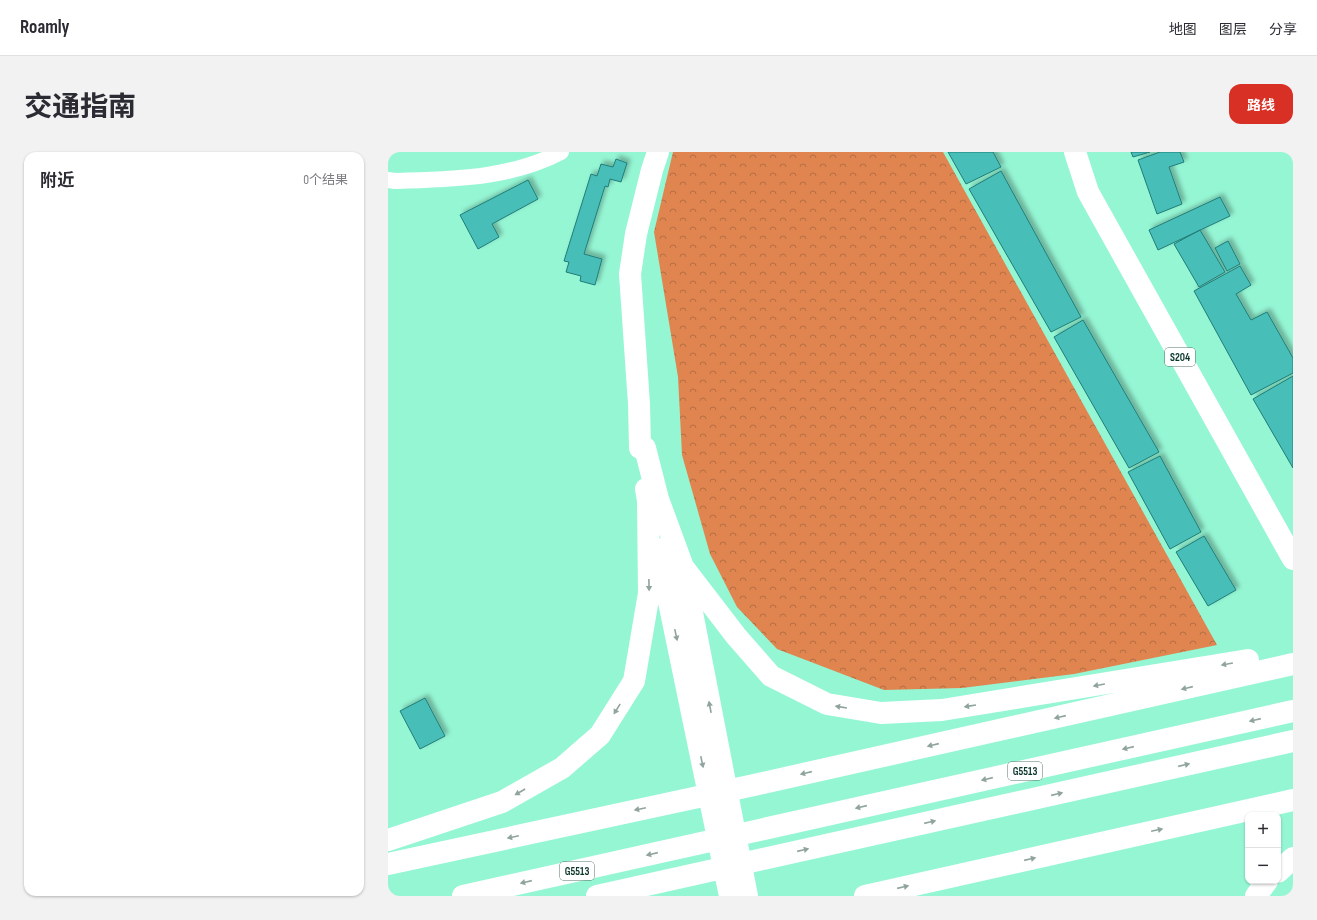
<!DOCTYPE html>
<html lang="zh">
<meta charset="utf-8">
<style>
body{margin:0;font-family:"Sofia Sans Condensed","Noto Sans SC",sans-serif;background:#f2f2f3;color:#2b2b33}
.controls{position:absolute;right:12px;bottom:12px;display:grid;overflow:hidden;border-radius:8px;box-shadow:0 1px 3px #0004}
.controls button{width:36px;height:36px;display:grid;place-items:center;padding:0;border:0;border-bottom:1px solid #e1e1e2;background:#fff;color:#2b2b33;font:20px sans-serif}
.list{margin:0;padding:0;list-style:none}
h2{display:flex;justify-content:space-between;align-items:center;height:52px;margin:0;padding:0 16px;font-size:17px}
h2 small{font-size:13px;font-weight:400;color:#7c7c81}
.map{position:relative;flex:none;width:905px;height:744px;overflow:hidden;border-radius:12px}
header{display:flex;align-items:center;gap:24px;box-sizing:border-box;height:56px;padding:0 20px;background:#fff;border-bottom:1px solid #e1e1e2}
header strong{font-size:19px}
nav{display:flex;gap:22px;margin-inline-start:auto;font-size:14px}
.intro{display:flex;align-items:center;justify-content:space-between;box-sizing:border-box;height:96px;padding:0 24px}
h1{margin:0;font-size:28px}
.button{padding:10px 18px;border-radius:12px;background:#d93025;color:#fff;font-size:14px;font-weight:700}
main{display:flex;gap:24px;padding:0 24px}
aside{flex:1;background:#fff;border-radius:12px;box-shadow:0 1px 3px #0004}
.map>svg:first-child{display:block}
</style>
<header>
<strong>Roamly</strong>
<nav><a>地图</a><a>图层</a><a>分享</a></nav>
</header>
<div class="intro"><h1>交通指南</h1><a class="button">路线</a></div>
<main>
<aside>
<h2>附近<small>0个结果</small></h2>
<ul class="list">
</ul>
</aside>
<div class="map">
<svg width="905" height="744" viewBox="0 0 905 744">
<defs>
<pattern id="forest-crowns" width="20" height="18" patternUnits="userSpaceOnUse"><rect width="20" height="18" fill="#e18550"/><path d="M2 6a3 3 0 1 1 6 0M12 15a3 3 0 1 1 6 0" fill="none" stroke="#b56e42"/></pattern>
<filter id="shadow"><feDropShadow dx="3.5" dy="-3.5" stdDeviation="2" flood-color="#0004"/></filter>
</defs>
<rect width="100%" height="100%" fill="#95f6d4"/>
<path fill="url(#forest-crowns)" d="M285 0H555L829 493 686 522 574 536 496 538 389 497 349 455 322 402 294 303 290 225 266 80Z"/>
<path fill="#47bfb8" stroke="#207c77" filter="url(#shadow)" d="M560 0H605L613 15 578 32Z
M743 0H762L745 5Z
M772 0H792L796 10 781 15 794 52 769 62 750 8Z
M228 7 239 11 233 30 222 27 220 35 217 34 196 102 214 107 207 133 192 129 193 124 178 120 181 110 176 109 203 22 209 24 213 12 225 15Z
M613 19 693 165 663 180 581 37Z
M140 28 150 47 104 72 111 85 90 97 72 63Z
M832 45 842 64 770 98 761 78Z
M812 78 837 120 811 135 786 92Z
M840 89 852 112 839 119 827 96Z
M852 114 863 133 848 142 863 168 879 160 905 206V221L863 243 806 139Z
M695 168 771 300 741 316 666 185Z
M905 224V316L865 247Z
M772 304 813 380 782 397 740 320Z
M816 384 848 438 820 454 788 400Z
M37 546 57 584 32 597 12 559Z"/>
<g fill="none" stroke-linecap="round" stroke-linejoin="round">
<path stroke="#fff" stroke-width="16" d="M0 28 7 29C63 27 122 27 173 0"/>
<path stroke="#fff" stroke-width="22" d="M687 0 700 40 905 407
M252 296 251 252 242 122 248 82 264 18 270 0"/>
<path stroke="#fff" stroke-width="22" d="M257 296 270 347 295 415 348 484 383 524 439 552 493 561 554 558 860 508
M270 397 342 744
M296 419 359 744
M0 688 114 650 174 616 212 583 246 529 261 441 260 349 258 337
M0 712 366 633 905 512
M890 720 905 706
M75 744 905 559
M209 744 905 589
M477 744 905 648
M868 744 879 729"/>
</g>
<defs><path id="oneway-solid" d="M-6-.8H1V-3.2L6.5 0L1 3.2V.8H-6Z"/></defs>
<g fill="#90a49e">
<use href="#oneway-solid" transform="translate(261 433) rotate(89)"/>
<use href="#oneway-solid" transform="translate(288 483) rotate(78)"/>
<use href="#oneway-solid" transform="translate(839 512) rotate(170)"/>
<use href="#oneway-solid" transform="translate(711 533) rotate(170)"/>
<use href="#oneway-solid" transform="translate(799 536) rotate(167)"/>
<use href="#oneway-solid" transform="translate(582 554) rotate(171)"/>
<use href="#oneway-solid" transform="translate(322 555) rotate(-101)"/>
<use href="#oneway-solid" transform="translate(453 555) rotate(-171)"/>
<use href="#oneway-solid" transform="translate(229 557) rotate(122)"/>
<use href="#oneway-solid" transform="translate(672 565) rotate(167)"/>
<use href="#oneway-solid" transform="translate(867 568) rotate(167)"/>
<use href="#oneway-solid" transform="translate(545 593) rotate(167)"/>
<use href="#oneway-solid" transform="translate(740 596) rotate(167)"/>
<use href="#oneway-solid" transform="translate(314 610) rotate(78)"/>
<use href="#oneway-solid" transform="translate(796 613) rotate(-13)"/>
<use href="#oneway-solid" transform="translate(418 621) rotate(167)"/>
<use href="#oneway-solid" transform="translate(599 627) rotate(167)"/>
<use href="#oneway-solid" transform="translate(132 640) rotate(150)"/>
<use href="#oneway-solid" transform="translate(669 642) rotate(-13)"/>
<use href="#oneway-solid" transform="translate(473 655) rotate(167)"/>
<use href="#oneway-solid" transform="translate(252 657) rotate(168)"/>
<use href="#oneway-solid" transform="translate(542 670) rotate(-13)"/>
<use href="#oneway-solid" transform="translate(769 678) rotate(-12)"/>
<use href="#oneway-solid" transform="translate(125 685) rotate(168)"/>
<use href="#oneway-solid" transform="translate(415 698) rotate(-13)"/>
<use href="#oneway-solid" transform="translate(264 702) rotate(167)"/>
<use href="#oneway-solid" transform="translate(642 707) rotate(-13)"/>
<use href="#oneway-solid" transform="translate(138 730) rotate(167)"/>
<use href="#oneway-solid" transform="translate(515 735) rotate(-13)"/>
</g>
<g text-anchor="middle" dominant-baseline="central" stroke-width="3" stroke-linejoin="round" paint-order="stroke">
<g fill="#fff" stroke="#537268" stroke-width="1">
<rect x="777" y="196" width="30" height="18" rx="3"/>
<rect x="620" y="610" width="34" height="18" rx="3"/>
<rect x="172" y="710" width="34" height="18" rx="3"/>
</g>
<g font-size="11" font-weight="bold" fill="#093528">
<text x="792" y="205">S204</text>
<text x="637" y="619">G5513</text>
<text x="189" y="719">G5513</text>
</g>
</g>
</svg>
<div class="controls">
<button>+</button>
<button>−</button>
</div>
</div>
</main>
